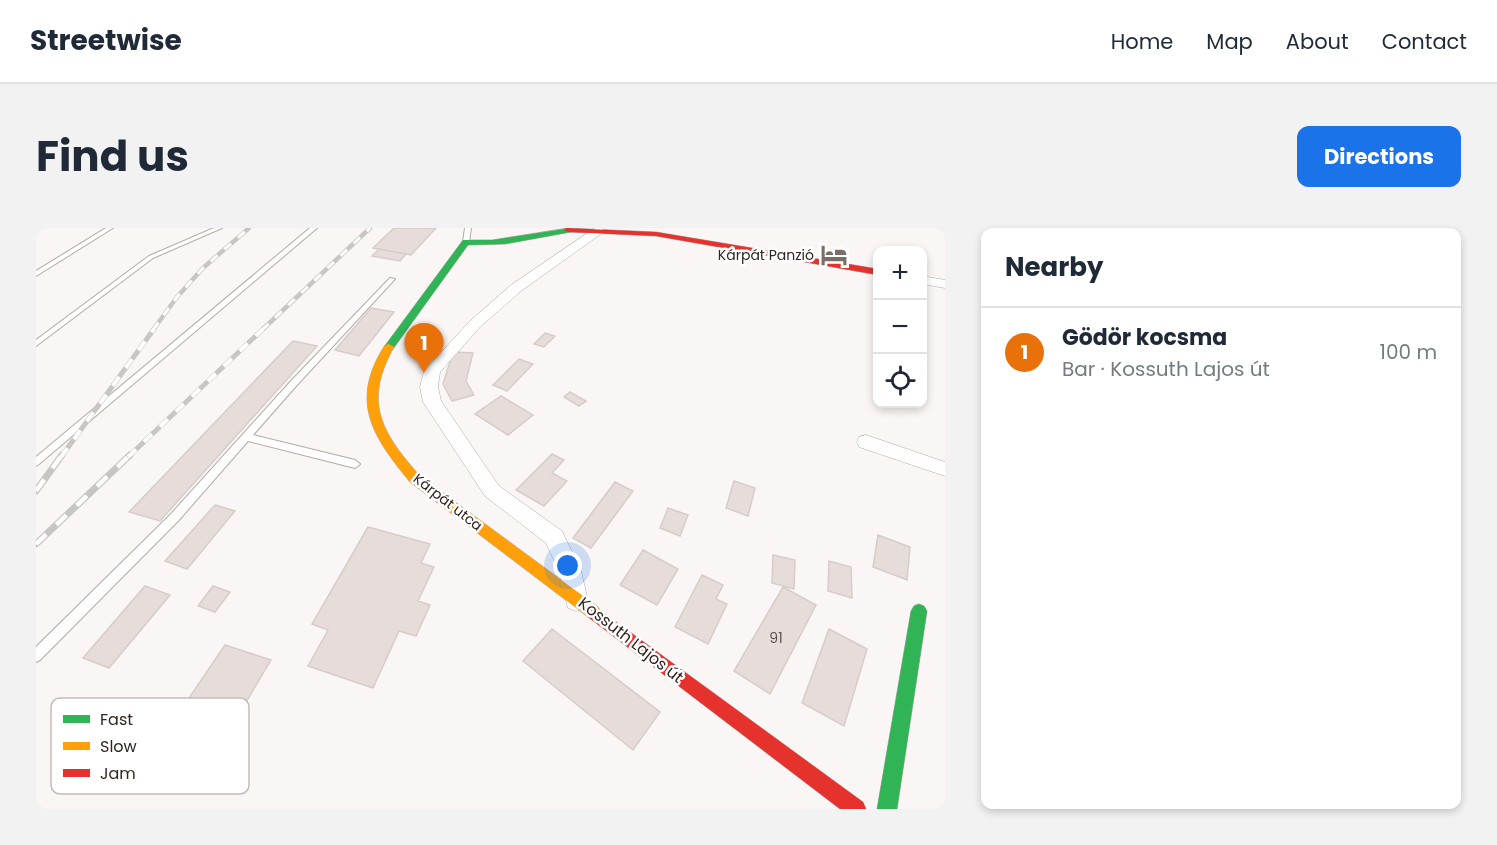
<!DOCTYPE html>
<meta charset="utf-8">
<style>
body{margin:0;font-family:Poppins,sans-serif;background:#f2f2f3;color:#1f2937}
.controls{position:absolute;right:18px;top:18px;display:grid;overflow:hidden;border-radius:12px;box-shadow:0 3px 9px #0003}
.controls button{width:54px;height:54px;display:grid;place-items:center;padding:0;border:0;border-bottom:2px solid #e0e1e3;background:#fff;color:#1f2937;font:30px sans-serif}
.you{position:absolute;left:532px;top:338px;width:21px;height:21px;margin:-15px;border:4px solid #fff;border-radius:50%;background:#1a73e8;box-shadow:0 0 0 9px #1a73e833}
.badge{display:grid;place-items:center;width:39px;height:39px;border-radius:50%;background:#1a73e8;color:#fff;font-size:20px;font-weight:700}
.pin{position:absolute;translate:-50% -50px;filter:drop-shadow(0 2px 3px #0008)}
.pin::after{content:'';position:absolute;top:32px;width:21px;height:18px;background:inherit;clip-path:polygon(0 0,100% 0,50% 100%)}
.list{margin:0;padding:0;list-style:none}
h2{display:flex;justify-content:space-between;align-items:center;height:78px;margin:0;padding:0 24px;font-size:26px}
h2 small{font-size:20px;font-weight:400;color:#747a83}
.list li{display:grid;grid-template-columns:39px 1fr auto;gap:18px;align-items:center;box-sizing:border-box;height:90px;padding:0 24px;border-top:2px solid #e0e1e3}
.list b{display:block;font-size:22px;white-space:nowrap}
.list p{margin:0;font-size:20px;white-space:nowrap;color:#747a83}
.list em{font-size:20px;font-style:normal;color:#747a83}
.icon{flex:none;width:33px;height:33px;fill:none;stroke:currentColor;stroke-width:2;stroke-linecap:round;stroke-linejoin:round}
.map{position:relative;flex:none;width:909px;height:581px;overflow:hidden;border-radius:12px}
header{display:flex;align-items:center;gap:36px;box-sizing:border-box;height:84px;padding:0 30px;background:#fff;border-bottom:2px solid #e0e1e3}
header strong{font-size:28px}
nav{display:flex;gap:33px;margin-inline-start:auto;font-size:21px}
.intro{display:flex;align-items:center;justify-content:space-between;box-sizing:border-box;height:144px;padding:0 36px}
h1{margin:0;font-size:42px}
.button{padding:15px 27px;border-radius:12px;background:#1a73e8;color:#fff;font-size:21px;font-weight:700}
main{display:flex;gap:36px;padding:0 36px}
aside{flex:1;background:#fff;border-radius:12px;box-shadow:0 3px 9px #0003}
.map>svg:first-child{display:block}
</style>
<header>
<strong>Streetwise</strong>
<nav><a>Home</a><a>Map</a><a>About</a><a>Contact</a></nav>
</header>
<div class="intro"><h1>Find us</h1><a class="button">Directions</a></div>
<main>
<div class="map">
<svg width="909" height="581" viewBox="0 0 909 581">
<rect width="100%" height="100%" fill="#faf6f5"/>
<path fill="#e6dcd9" stroke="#d6cdca" stroke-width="1.5" d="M358 0H400L375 27 337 20Z
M343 21 370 26 364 33 336 28Z
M335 80 358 84 323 128 299 122Z
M509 105 519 108 508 119 498 116Z
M257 113 281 118 124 293 93 284Z
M417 124 437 125 430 153 438 167 416 173 407 156Z
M483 131 497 136 471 163 457 157Z
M534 164 550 173 543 178 528 169Z
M465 168 497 187 472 207 439 186Z
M516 226 528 232 516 245 531 253 508 278 480 262Z
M698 253 719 260 712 288 690 280Z
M579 254 597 263 555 320 537 310Z
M179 277 199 283 151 341 129 333Z
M632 280 652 287 644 308 624 300Z
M332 299 394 316 385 335 398 339 382 373 394 377 380 408 363 403 337 460 272 438 292 402 276 396Z
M842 307 874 319 871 352 837 339Z
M607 322 642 341 621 377 584 357Z
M737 327 759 332 758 361 736 355Z
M793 333 815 339 816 370 792 363Z
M666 347 687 357 680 371 691 376 672 416 639 399Z
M109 358 134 367 73 440 47 430Z
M177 358 194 364 179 384 162 378Z
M747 359 780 377 734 466 698 443Z
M516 401 624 484 597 522 487 433Z
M793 401 831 421 808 498 766 475Z
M189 417 235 432 175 533 124 513Z"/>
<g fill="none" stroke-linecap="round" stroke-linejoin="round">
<g stroke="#b3aba7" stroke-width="2">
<path id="lane" d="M70 0H77L0 48V43Z
M178 0H186L117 30 0 118V112L113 28Z
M274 0H281L3 236 0 238V229Z
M429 0H435L433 14 430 16 427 14Z
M354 50 359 51 261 157 217 207 319 232 324 236 322 238 319 240 212 213 143 292 4 432 0 434V419L135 286 255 153Z"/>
</g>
<g stroke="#b3aba7" stroke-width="1">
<path id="street" d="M559 0H566L569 3 485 63 444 99 404 144 402 159 405 173 463 258 526 303 545 343 552 373 548 380 540 383 532 380 523 343 510 315 449 268 387 174 384 159 388 143 434 93 475 57Z
M886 48 909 52V60L886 56Z
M830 207 909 234V248L823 219 821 214 823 209Z"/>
</g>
<g stroke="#b3aba7" stroke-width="1">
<path id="fast" d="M534 0 535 4 469 16 432 17 357 121H349L348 119 427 12H456Z
M883 376 888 378 891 383 861 581H841L875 383 878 378Z"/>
</g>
<g stroke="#b3aba7" stroke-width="1">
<path id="slow" d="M353 116 358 119C327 174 345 204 384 248L562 379 565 384 562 389 557 391 552 389 374 254C336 208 313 173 349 117Z"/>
</g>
<g stroke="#b3aba7" stroke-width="1">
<path id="jam" d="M530 0 620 4 842 41V47L620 8 532 4 528 2Z
M557 377 827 574 830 581H804L552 389 549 384 552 379Z"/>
</g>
<use href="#lane" fill="#fefefe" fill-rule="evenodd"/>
<use href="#street" fill="#fefefe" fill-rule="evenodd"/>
<use href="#fast" fill="#30b455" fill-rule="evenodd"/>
<use href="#slow" fill="#ff9f0a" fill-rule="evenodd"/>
<use href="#jam" fill="#e5322d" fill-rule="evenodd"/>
<g stroke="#c8c6c5" stroke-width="4.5">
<path id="rail-far2" d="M117 102 141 69 167 40 213 0
M226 102 334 0"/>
</g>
<g stroke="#c8c6c5" stroke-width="5">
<path id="rail-far1" d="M25 229 118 101
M92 229 227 101"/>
</g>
<g stroke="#c8c6c5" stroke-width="7">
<path id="rail" d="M0 263 26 227
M0 316 94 227"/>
</g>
<use href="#rail-far2" stroke="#fff" stroke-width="3" stroke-dasharray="9" stroke-linecap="butt"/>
<use href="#rail-far1" stroke="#fff" stroke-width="4" stroke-dasharray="11" stroke-linecap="butt"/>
<use href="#rail" stroke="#fff" stroke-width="4.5" stroke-dasharray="14" stroke-linecap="butt"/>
</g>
<defs>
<g id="hotel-bare" transform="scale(2.07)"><path d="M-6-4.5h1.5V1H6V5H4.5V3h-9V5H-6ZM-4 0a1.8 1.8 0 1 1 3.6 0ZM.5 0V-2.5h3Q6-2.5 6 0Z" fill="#786e6a" stroke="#fff" stroke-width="2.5" paint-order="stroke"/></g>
</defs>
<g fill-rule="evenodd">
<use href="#hotel-bare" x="798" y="27"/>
</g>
<g text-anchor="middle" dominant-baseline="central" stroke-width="5" stroke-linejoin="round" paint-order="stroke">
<g font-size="14" fill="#32241f" stroke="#fff" text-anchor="end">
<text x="778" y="27">Kárpát Panzió</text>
</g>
<g font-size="14" fill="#32241f" stroke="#fff">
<text transform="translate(412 274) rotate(38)">Kárpát utca</text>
</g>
<g font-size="14" fill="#5f524e">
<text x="740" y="410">91</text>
</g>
<g font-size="16" fill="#32241f" stroke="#fff">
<text transform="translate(595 412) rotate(38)">Kossuth Lajos út</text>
</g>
</g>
<rect x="15" y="470" width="198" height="96" rx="9" fill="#fff" stroke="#c2bdbc" stroke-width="1.5"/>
<rect x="27" y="487" width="27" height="8" fill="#30b455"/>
<rect x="27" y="514" width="27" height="8" fill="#ff9f0a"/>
<rect x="27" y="541" width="27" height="8" fill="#e5322d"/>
<g font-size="16" fill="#32241f">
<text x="64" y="497">Fast</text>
<text x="64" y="524">Slow</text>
<text x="64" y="551">Jam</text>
</g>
</svg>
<div class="controls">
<button>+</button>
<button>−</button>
<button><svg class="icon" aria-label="locate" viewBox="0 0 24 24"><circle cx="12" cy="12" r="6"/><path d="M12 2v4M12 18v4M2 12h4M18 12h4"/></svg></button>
</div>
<div class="you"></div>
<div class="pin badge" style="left:388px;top:145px;background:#e8710a">1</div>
</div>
<aside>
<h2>Nearby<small></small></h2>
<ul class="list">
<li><span class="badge" style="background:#e8710a">1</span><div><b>Gödör kocsma</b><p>Bar · Kossuth Lajos út</p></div><em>100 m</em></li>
</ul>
</aside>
</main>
